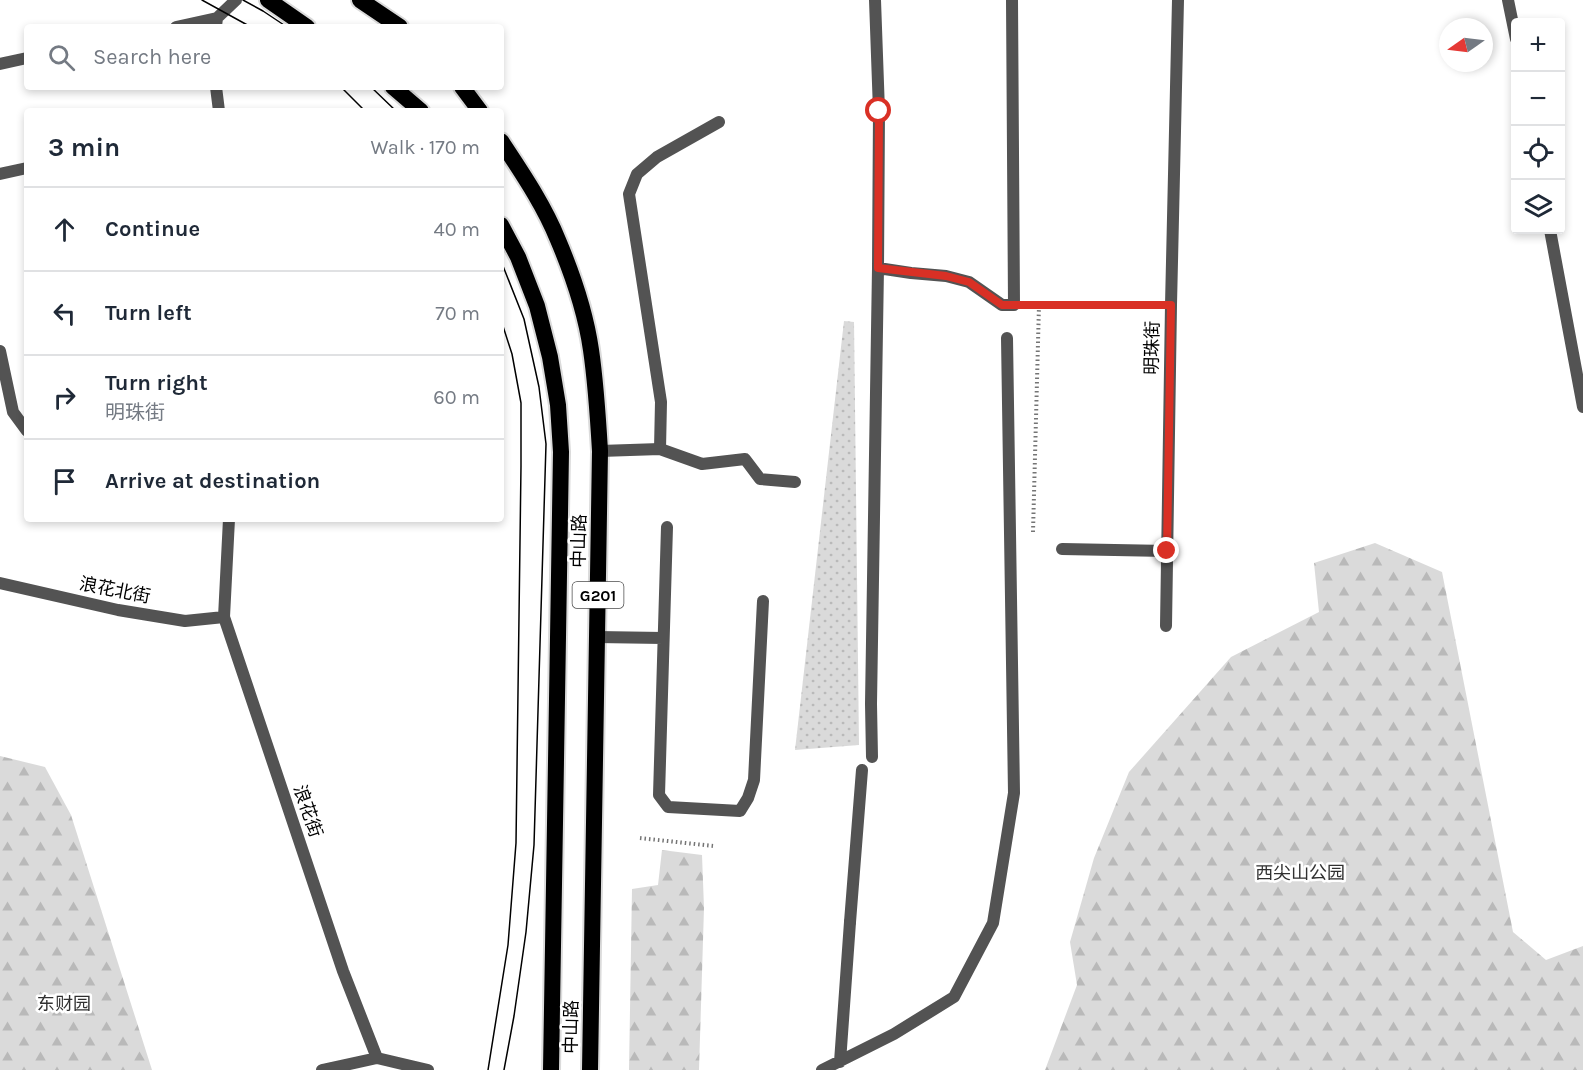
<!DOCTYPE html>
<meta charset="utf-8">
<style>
body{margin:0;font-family:Karla,"Noto Sans SC",sans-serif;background:#f2f2f3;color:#1f2937}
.controls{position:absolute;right:18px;top:18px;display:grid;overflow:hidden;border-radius:6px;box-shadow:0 3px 9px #0003}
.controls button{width:54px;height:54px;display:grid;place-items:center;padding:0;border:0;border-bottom:2px solid #e0e1e3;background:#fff;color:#1f2937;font:30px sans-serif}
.compass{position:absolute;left:1439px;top:18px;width:54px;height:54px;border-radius:50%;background:#fff;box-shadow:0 3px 9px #0003;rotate:256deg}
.stop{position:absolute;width:18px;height:18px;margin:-14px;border:4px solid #d93025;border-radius:50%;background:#fff}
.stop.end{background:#d93025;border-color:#fff;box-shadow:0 2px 6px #0008}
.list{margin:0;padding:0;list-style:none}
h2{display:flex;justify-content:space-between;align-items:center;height:78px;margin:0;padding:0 24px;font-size:26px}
h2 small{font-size:20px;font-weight:400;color:#747a83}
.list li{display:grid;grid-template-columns:39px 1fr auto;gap:18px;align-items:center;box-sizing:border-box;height:84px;padding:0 24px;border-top:2px solid #e0e1e3}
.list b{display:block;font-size:22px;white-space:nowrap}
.list p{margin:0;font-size:20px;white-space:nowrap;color:#747a83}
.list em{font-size:20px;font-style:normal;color:#747a83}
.icon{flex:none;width:33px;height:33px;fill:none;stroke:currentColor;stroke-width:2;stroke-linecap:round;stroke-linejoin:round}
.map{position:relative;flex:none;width:1583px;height:1070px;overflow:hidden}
.search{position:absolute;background:#fff;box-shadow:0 3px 9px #0003;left:24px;top:24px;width:480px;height:66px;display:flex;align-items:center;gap:15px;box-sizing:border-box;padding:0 21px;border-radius:6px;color:#747a83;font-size:22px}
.panel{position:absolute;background:#fff;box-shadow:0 3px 9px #0003;left:24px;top:108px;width:480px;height:414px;border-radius:6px}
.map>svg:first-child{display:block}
</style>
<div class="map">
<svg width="1583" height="1070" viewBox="0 0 1583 1070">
<defs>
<pattern id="grass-dots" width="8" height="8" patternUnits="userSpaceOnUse" patternTransform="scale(1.5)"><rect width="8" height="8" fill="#dadada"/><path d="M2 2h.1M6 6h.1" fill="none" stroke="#b9b9b9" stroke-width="1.8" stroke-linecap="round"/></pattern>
<pattern id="forest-firs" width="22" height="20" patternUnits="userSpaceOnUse" patternTransform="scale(1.5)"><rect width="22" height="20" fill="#dadada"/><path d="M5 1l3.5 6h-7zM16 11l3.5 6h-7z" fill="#b9b9b9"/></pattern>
</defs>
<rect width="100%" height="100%" fill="#fff"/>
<path fill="url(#grass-dots)" d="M844 321 854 322 859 745 795 750Z"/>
<path fill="url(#forest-firs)" d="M1375 543 1442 572 1513 932 1546 960 1583 946V1070H1045L1077 985 1070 942 1094 858 1129 772 1231 657 1319 612 1314 563Z
M0 756 45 767 71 815 152 1070H0Z
M662 850 702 855 704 908 699 1070H629L632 889 658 885Z"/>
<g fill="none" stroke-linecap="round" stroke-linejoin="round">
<g stroke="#dbdbdb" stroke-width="20">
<path id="trunk" d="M268 0 307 27
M360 0 400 27
M393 87 421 111
M462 87 480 111
M501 141C522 173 544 205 558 240 572 273 586 315 591 350 596 384 598 417 600 451L590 1070
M501 225 518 257 537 306 550 357 558 405 561 452 551 1070"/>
</g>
<path stroke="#757575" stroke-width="4" stroke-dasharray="1.5 3" stroke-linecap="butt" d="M1037 305H1152
M1033 532 1039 305
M640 838 713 846"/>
<path stroke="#535353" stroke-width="12" d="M0 351 13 412 27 431
M660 449 661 402 629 194 637 174 657 157 719 122
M667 527 659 795 668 807 740 811 748 798 754 780 763 601
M597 637 663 638
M850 922 862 770"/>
<path stroke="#535353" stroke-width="12" d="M1508 0 1516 39
M216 26 217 18 236 0
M176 27 217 18
M0 64 27 58
M216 87 219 111
M0 174 27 168
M1550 230 1583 407
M878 268 911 273 946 276 969 282 1002 305H1014L1012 0
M600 451 660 449 702 464 745 459 760 479 795 482
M229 519 224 617 343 971 377 1058
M1062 549 1167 551
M0 583 118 610 185 621 224 617
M1166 626 1171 305 1178 0
M872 757 871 704 878 268 879 111 875 0
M840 1062 850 922
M322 1070 377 1058 428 1070
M822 1070 894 1034 954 997 993 923 1014 793 1007 338"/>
<use href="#trunk" stroke="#000" stroke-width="16"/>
<path stroke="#000" stroke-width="1.5" d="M202 0 251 27
M243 0 263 11 287 27
M341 87 365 111
M371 87 396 111
M501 261 524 319 539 387 546 444 534 845 526 932 514 1016 504 1070
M488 1070 508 945 516 843 521 466V403L512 354 501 320"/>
</g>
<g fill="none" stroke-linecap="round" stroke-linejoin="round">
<path stroke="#d93025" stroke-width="8" d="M879 111 878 268 946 276 969 282 1002 305H1171L1167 551"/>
</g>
<g text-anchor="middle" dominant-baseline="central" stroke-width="5" stroke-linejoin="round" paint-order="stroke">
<rect fill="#fff" stroke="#4c4c4c" stroke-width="1.5" x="572.5" y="582" width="51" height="26" rx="4.5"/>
<g font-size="16" font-weight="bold" fill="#000">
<text x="598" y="595">G201</text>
</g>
<g font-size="18" fill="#000" stroke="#fff">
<text transform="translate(1152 348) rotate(-89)">明珠街</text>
<text transform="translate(579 541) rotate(-89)">中山路</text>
<text transform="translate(115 590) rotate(11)">浪花北街</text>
<text transform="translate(308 811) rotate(71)">浪花街</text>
<text transform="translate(571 1027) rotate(-89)">中山路</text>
</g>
<g font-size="18" fill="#313131" stroke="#fff">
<text x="1300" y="873">西尖山公园</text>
<text x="64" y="1004">东财园</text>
</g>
</g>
</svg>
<div class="controls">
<button>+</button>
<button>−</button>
<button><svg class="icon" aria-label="locate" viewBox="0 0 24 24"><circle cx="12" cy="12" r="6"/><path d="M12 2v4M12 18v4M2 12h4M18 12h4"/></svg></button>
<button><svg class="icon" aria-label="layers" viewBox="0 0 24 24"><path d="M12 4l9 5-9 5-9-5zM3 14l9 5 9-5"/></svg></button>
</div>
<svg class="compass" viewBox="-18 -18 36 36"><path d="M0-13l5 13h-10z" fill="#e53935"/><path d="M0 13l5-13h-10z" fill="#747a83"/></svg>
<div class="stop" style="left:879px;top:111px"></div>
<div class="stop end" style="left:1167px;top:551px"></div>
<div class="search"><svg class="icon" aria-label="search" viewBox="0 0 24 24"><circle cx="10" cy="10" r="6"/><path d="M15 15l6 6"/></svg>Search here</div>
<section class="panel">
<h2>3 min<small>Walk · 170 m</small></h2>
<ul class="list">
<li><svg class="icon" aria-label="ahead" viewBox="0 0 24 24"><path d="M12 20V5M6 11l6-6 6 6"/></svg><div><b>Continue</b></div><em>40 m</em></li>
<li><svg class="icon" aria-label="left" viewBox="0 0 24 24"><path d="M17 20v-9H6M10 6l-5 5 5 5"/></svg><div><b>Turn left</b></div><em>70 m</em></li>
<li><svg class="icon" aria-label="right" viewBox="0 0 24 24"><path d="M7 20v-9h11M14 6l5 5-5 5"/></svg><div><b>Turn right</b><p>明珠街</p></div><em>60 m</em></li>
<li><svg class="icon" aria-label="arrive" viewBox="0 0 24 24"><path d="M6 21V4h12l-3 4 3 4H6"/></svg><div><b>Arrive at destination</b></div></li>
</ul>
</section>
</div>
